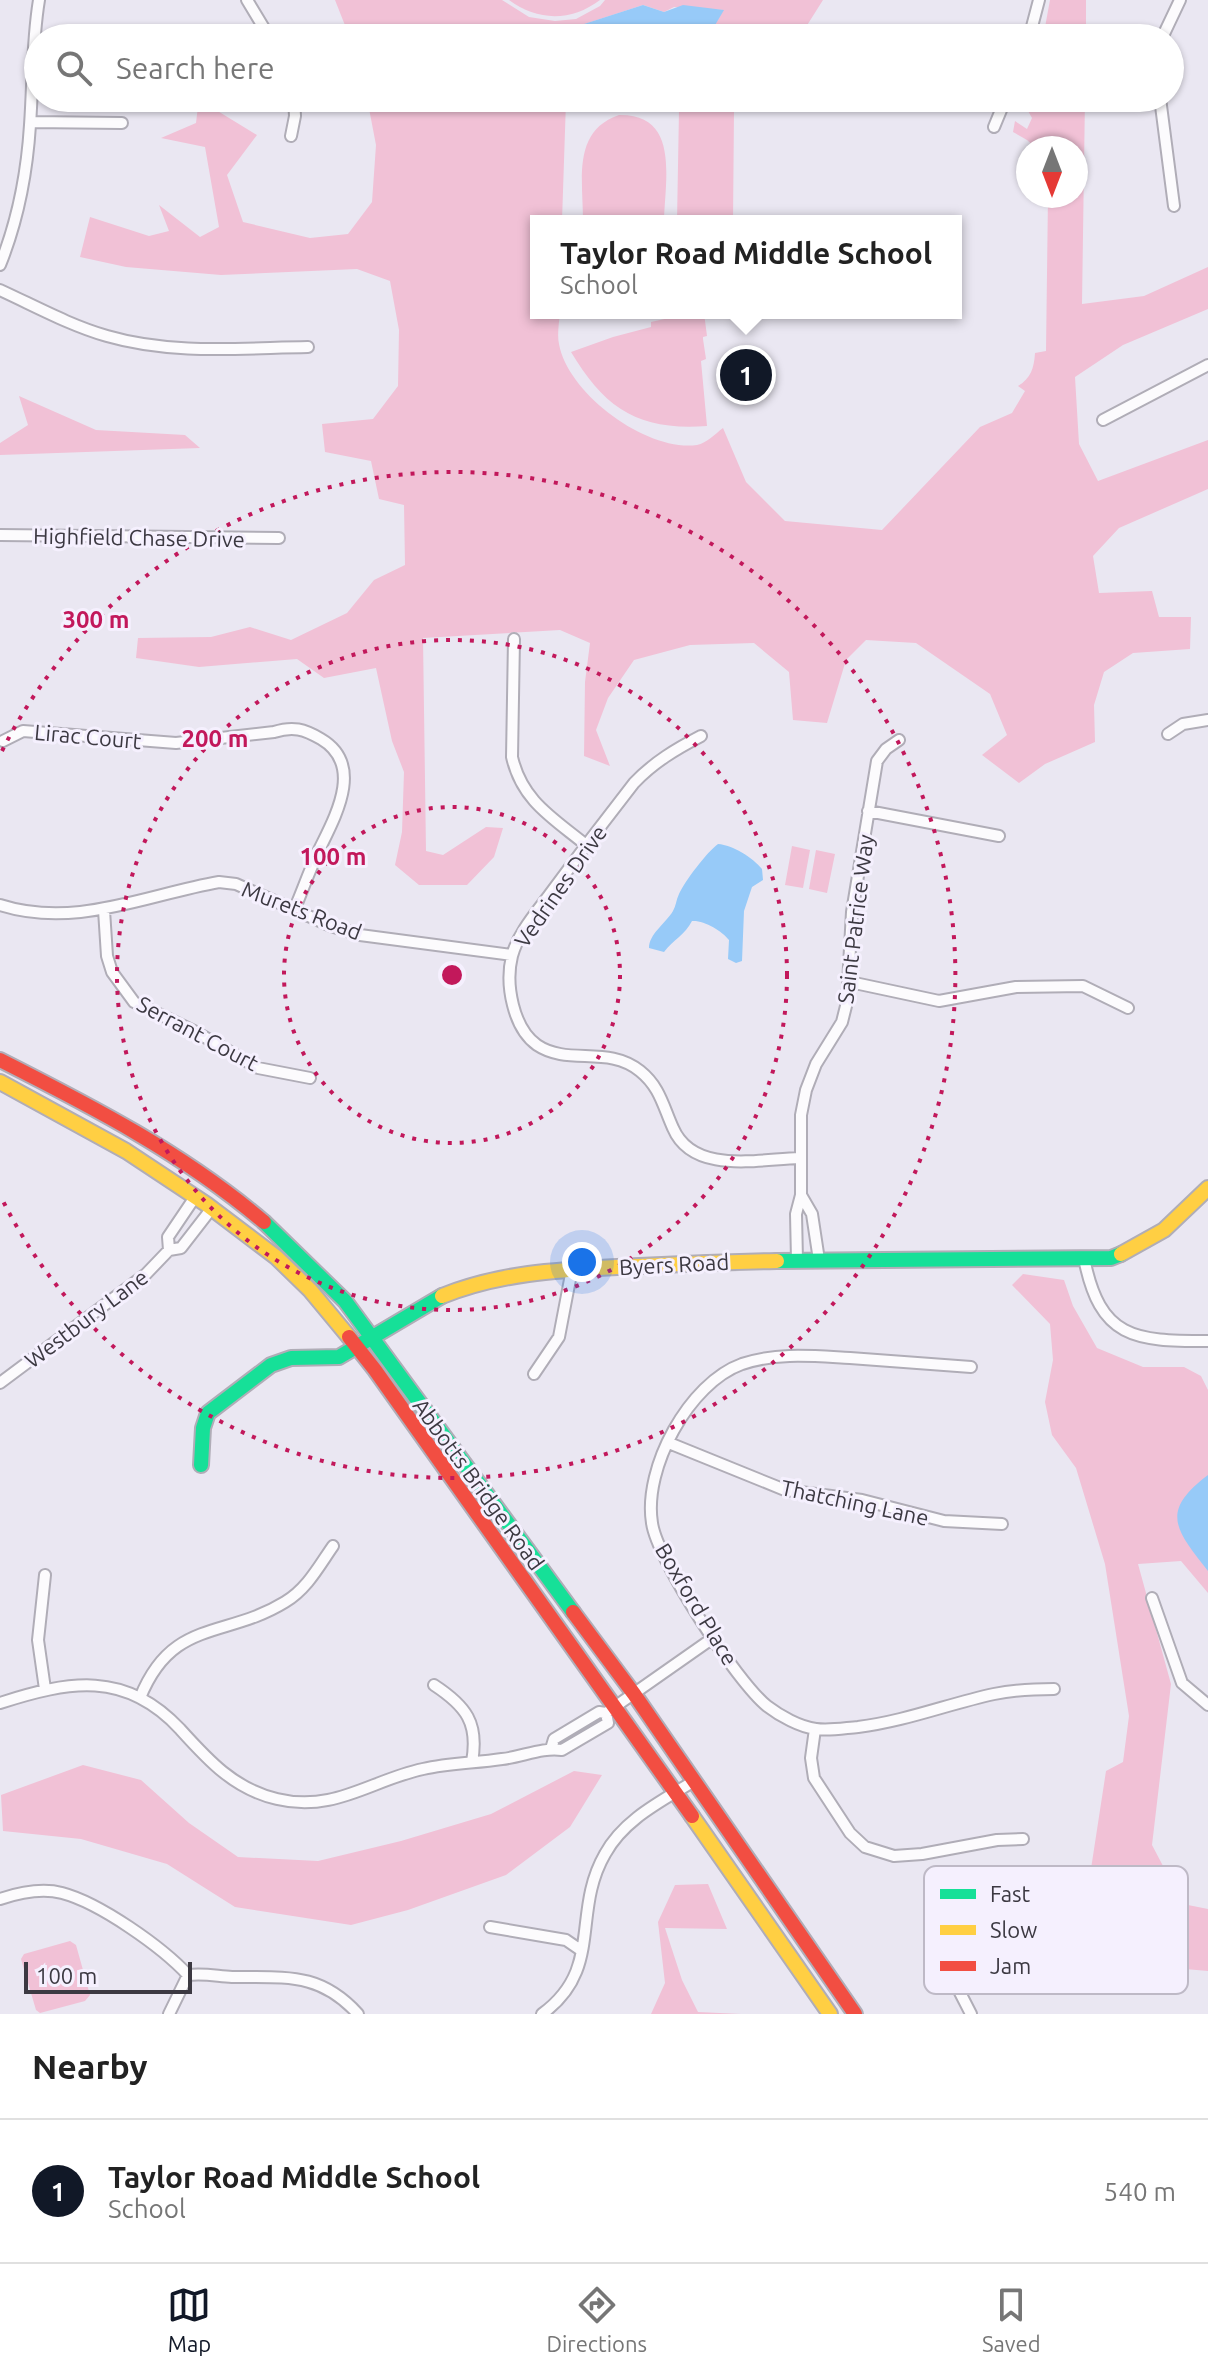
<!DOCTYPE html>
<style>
body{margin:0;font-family:Ubuntu,sans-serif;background:#f2f2f2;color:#222}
.compass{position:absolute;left:1016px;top:136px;width:72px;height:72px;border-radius:50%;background:#fff;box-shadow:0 2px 6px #0004;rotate:180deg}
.scale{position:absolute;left:24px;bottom:20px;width:168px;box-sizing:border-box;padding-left:8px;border:4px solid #3c3942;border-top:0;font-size:22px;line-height:28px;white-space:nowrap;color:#3c3942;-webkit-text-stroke:6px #f5f0fe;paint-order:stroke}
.you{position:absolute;left:582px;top:1262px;width:28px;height:28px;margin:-20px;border:6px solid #fff;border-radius:50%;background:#1a73e8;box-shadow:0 0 0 12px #1a73e833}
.badge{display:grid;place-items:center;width:52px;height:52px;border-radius:50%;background:#111827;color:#fff;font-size:26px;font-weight:700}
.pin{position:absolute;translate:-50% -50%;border:4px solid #fff;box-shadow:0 2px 8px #0006}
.popup{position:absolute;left:530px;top:215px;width:432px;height:104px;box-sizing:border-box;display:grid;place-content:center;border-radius:0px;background:#fff;filter:drop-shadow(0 2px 6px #0005);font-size:26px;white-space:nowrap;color:#767676}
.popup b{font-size:30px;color:#222}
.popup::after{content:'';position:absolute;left:50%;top:100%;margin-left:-16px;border:16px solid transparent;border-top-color:#fff}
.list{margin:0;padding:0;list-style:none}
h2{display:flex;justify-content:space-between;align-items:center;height:104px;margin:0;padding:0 32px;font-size:34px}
h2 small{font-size:26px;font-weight:400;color:#767676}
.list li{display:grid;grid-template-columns:52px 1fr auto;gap:24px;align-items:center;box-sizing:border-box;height:144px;padding:0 32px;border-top:2px solid #e0e0e0}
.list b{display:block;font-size:30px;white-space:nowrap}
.list p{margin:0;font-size:26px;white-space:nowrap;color:#767676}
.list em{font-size:26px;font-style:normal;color:#767676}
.icon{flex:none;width:44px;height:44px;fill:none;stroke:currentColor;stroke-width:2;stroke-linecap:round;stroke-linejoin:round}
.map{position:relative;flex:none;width:1208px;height:2014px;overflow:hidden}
.search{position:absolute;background:#fff;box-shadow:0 2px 6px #0004;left:24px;right:24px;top:24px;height:88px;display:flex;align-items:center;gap:20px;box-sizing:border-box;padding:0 28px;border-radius:44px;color:#767676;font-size:30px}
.sheet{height:248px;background:#fff}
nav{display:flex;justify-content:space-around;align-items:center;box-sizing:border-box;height:112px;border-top:2px solid #e0e0e0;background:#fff;font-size:22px;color:#767676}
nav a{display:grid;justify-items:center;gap:4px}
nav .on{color:#111827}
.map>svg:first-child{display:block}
</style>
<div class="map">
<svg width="1208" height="2014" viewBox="0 0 1208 2014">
<rect width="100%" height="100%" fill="#eae7f2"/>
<path fill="#f1c1d6" d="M335 0H502L529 17 555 21 576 19 600 6 605 0H823L799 38H697L708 37 723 10 674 7 664 12 643 5 554 34V38H350Z
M509 0H600C571 22 537 21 509 0Z
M1050 0H1086V38H1043Z
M199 98H210L216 110 257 135 227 175 243 222 310 238 348 234 372 202 376 145 367 98H759L754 105 566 101 562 221H536V313H560C559 323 557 335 559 344 568 394 647 452 697 445 707 443 715 434 723 428L746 482 785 521 882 530 980 427 1012 413 1025 391 1018 386C1031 378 1034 368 1035 353L1046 351 1048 196H1076V148H1036L1027 140 1013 132 1015 121 1027 129 1032 118 1023 102 1024 98H1085L1082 304 1144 296 1208 267V309L1123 345 1075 377 1079 444 1098 481 1208 440V489L1119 528 1093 556 1099 593 1152 591 1159 617H1191L1190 649 1133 653 1104 672 1094 705 1095 742 1045 764 1019 783 982 755 1007 735 990 694 916 643 866 640 846 660 827 723 793 720 789 672 754 643 690 645 634 660 608 698 596 730 610 766 584 756 585 682 590 643 560 630 423 638 426 851 443 855 486 827 503 828 494 857 467 885H419L395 865 402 832 404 772 392 741 376 668 324 678 297 659 199 667 136 658 138 638 211 637 250 627 291 640 347 613 374 580 405 565 404 505 379 499 371 461 325 452 322 424 373 419 398 386 399 330 390 281 357 269 221 275 126 267 80 257 90 217 149 236 169 231 159 205 200 237 219 227 205 147 161 138 196 123Z
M679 110 734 111 733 221H677Z
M619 115C680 114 665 179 664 221H583C583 180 572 131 619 115Z
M704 313 707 336 703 337V339L706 359 701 361 707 426C639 431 605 409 571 352L613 337 651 327V322L669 318V314Z
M19 396 96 430 185 435 200 448 0 455V443L28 425Z
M792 846 810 850 803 888 785 885Z
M816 850 835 854 827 893 809 889Z
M1023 1274 1064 1280 1073 1306 1097 1348 1143 1367H1184L1201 1376 1208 1390V1593L1181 1561 1138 1564 1171 1684 1152 1845 1183 1904 1208 1909V1971L1162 1967 1161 1958 994 1954 980 1946 972 1926 1083 1921 1106 1771 1123 1762 1129 1716 1105 1564 1076 1468 1052 1435 1045 1402 1053 1360 1050 1324 1012 1285Z
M83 1765 141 1780 189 1823 238 1857 318 1861 401 1841 491 1814 574 1771 602 1775 570 1827 506 1875 408 1910 351 1925 235 1907 167 1864 81 1839 3 1831 1 1795Z
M708 1884 727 1929 665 1928 682 1980 698 2012 741 2014H651L665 1983 658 1922 675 1885Z
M70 1941 76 1945 90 1995 85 2001 40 2013 36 2010 21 1959 24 1954Z"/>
<path fill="#97caf8" d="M643 5 664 12 683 5 724 10 708 37 554 38 553 34Z
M718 844C733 845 753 858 762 869L763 880 752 887 744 911 742 961 736 963 728 959 729 940C722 931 704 920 692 921 685 935 673 940 664 952L649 948C649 934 665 924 673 911 676 906 676 900 679 894 685 881 707 852 718 844Z
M1208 1475V1571C1176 1530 1159 1512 1208 1475Z
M984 1957 1098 1961 1099 1969H1046L1042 1962 985 1973Z"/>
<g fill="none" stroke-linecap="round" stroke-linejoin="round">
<g stroke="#b0adb7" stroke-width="14">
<path id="street" d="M247 0 270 38
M1029 38 1039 0
M1162 38 1180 0
M1160 98 1174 206
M31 122 122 123
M994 127 1006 98
M291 136 295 116 294 98
M0 265C18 220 27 173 30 125 33 83 32 42 39 0
M0 290C35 306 69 325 107 336 172 355 241 348 308 347
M1103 420 1208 365
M0 535 279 538
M514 639 512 757C522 801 553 818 586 845
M1168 734 1183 724 1208 720
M701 736C676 749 654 762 634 783 605 820 577 857 550 894 536 913 518 933 512 956 505 984 513 1028 537 1045 568 1066 608 1045 640 1071 660 1087 663 1106 673 1128 693 1175 759 1159 799 1158
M3 741 23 731 176 743 274 732C293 726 304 729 321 739 365 765 335 817 319 850 310 869 303 889 295 908
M868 811 999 836
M0 905C75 929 145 895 219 882L236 884 331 926 360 935 512 955
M104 910 107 956 112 972 134 1002 196 1032 258 1068 310 1078
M850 982 939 1001 1016 987 1083 986 1128 1008
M801 1195 812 1214 819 1260
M169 1250 168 1237 195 1197
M1084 1258C1100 1339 1134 1341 1208 1341
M797 1260 796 1214 801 1195V1115L806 1090 816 1064 842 1022 847 1002 852 912 877 761 886 749 899 740
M971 1367C931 1364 890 1361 850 1358 813 1356 778 1352 742 1364 689 1383 643 1468 652 1523 657 1560 737 1682 767 1706 780 1716 800 1727 816 1729 829 1731 845 1728 858 1727 906 1721 948 1704 994 1694 1014 1690 1034 1689 1054 1689
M534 1374 559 1337 572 1269
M0 1383 146 1274 169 1250 181 1248 212 1208
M669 1443 785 1490 862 1500 944 1521 1002 1524
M1152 1598 1182 1683 1208 1705
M434 1685C466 1706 479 1723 472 1762
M45 1689 38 1640 45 1575
M140 1698C172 1618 225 1639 285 1602 307 1589 319 1566 333 1546
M0 1703C69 1681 125 1670 180 1729 208 1760 234 1789 277 1799 334 1813 371 1780 423 1769 449 1763 476 1763 502 1759 522 1757 542 1747 562 1750L608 1723 606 1713
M815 1729 811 1758 814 1778 850 1833 865 1847 894 1856 922 1854 997 1840 1023 1839
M551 1749 554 1739 599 1712 606 1713 713 1638
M0 1899C18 1893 43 1888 62 1893 100 1903 162 1947 188 1975 204 1973 216 1976 232 1977 284 1978 319 1971 358 2014
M490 1927 566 1940 582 1951
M951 1975 971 2014
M169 2014 188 1975
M542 2014C604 1969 571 1913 605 1854 624 1819 662 1801 694 1781"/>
</g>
<g stroke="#b0adb7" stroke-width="18">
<path id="fast" d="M264 1222 345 1301 573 1612
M777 1261 1111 1258 1121 1254
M201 1465 203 1428 208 1413 271 1365 291 1358 339 1357 442 1296"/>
</g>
<g stroke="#b0adb7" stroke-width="18">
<path id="slow" d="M0 1082 126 1151 206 1204 276 1257 310 1290 349 1337
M1121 1254 1164 1230 1208 1188
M442 1296C499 1273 557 1270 617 1267 671 1264 724 1262 777 1261
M692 1816 830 2014"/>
</g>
<g stroke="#b0adb7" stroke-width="18">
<path id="jam" d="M0 1060C93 1107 184 1154 264 1222
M349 1337 375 1370 692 1816
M573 1612 634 1694 855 2014"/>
</g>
<use href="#street" stroke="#fcfbfd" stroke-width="10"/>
<use href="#fast" stroke="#16e098" stroke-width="14"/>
<use href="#slow" stroke="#ffcf43" stroke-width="14"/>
<use href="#jam" stroke="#f24e42" stroke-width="14"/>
</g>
<g fill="none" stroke="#c2185b" stroke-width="4" stroke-dasharray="4 8">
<circle cx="452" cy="975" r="168"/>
<circle cx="452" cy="975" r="335"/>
<path d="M2 751A503 503 0 1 1 2 1199"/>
</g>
<g text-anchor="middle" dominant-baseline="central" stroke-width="6" stroke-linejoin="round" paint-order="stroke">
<g font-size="22" fill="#3c3942" stroke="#f5f0fe">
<text transform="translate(139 537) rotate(1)">Highfield Chase Drive</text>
<text transform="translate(88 736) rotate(5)">Lirac Court</text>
<text transform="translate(560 886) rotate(-55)">Vedrines Drive</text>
<text transform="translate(302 910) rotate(21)">Murets Road</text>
<text transform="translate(855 919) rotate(-83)">Saint Patrice Way</text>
<text transform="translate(198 1033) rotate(28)">Serrant Court</text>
<text transform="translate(674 1264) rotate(-3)">Byers Road</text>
<text transform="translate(86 1318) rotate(-37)">Westbury Lane</text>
<text transform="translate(479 1484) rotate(54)">Abbotts Bridge Road</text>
<text transform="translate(855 1502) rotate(12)">Thatching Lane</text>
<text transform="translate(697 1604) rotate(59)">Boxford Place</text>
</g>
</g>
<rect x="924" y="1866" width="264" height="128" rx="12" fill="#f5f0fe" stroke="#beb9c6" stroke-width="2"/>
<rect x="940" y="1889" width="36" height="10" fill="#16e098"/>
<rect x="940" y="1925" width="36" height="10" fill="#ffcf43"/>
<rect x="940" y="1961" width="36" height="10" fill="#f24e42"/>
<g font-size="22" fill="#3c3942">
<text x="990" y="1902">Fast</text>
<text x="990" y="1938">Slow</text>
<text x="990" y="1974">Jam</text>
</g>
<circle cx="452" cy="975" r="12" fill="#c2185b" stroke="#f5f0fe" stroke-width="4"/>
<g font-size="24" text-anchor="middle" font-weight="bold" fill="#c2185b" stroke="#f5f0fe" stroke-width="6" stroke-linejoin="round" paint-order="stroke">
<text x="96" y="628">300 m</text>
<text x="215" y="747">200 m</text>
<text x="333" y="865">100 m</text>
</g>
</svg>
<svg class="compass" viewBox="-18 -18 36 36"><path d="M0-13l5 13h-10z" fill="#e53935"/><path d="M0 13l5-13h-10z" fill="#767676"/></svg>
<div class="scale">100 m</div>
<div class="you"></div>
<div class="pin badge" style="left:746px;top:375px">1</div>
<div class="popup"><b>Taylor Road Middle School</b>School</div>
<div class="search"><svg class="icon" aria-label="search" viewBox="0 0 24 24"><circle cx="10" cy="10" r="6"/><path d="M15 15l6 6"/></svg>Search here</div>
</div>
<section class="sheet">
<h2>Nearby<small></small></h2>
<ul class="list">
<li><span class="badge">1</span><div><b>Taylor Road Middle School</b><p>School</p></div><em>540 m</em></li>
</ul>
</section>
<nav>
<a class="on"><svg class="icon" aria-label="map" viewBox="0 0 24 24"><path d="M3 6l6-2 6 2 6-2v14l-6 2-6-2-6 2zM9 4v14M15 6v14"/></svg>Map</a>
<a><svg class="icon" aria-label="directions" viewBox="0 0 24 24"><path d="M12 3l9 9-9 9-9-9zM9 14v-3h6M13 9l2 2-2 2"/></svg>Directions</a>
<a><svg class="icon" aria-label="saved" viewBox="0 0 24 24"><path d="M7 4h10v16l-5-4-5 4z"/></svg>Saved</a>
</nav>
